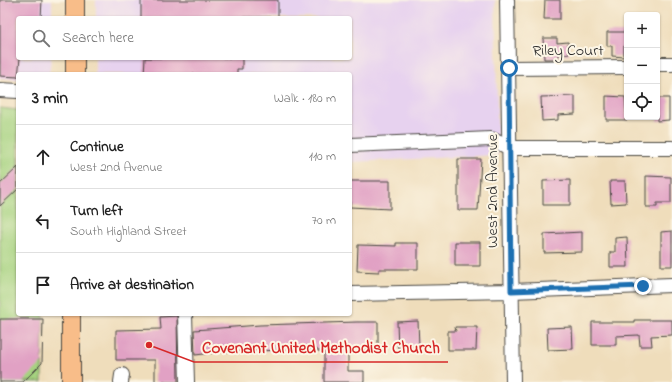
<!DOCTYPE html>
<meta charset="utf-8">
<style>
body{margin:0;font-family:"Indie Flower",sans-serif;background:#f6f6f6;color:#222}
.controls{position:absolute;right:12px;top:12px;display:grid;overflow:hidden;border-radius:4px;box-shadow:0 1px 3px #0004}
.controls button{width:36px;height:36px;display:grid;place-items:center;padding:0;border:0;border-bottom:1px solid #e0e0e0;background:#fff;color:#222;font:20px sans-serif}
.stop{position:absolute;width:12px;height:12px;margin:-9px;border:3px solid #1f6fb2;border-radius:50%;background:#fff}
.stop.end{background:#1f6fb2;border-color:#fff;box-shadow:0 1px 4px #0008}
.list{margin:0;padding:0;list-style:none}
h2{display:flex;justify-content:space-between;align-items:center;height:52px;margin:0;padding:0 16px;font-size:17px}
h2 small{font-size:13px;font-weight:400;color:#767676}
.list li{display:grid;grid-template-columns:26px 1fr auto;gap:12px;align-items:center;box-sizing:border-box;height:64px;padding:0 16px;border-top:1px solid #e0e0e0}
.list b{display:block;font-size:15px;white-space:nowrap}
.list p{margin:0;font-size:13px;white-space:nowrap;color:#767676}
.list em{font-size:13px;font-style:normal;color:#767676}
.icon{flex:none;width:22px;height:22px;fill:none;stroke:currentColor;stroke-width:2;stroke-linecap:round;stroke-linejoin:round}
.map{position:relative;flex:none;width:672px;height:382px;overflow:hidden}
.search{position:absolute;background:#fff;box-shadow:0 1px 3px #0004;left:16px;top:16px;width:336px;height:44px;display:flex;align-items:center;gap:10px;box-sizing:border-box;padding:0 14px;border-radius:4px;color:#767676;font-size:15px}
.panel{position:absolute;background:#fff;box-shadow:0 1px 3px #0004;left:16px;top:72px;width:336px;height:244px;border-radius:4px}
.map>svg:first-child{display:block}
</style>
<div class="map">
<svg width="672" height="382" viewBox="0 0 672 382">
<rect width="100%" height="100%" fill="#fcf5e5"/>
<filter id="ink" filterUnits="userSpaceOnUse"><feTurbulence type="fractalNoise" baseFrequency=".025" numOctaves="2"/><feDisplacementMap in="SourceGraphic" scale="8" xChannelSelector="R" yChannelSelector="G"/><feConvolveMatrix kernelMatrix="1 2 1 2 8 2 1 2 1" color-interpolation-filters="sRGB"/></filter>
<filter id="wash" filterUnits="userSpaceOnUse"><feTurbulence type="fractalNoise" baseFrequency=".012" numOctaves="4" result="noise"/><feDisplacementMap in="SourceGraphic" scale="16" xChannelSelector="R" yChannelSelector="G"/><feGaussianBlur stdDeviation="0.9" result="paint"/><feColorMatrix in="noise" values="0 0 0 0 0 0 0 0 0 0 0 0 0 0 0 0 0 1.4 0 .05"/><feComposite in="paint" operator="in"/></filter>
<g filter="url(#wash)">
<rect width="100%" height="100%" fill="#efddbb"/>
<path fill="#e7d2ef" d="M0 0H52V18H18V58H51L49 74H18V79L0 78Z
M96 0H495L498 155 350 162V74H95V58H350V18H96Z"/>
<path fill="#a5d27f" stroke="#687e55" d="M0 108 18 110V314H43L42 382H0Z"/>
<g id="blocks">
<path fill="#e1a1c4" d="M0 0H42L41 18H18V58H20L18 77 0 76Z
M141 0H278V17L141 18Z
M545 0H560V19H544Z
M607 32H627V46H624V57L612 56V46H607Z
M543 38H557V43L568 42 569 54 558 55V59H544Z
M145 58H242V69H237V74H144Z
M575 96V114L558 115V120L542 121 541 97Z
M606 96 625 97 627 120H606Z
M657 98H669V120L657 121Z
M458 159H481L478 210H458Z
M18 167V189L0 206V184Z
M646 176 671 177V203H657V207H646Z
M570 180V205H543V181Z
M350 181H390V209L350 207Z
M610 181H625L626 203 611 204Z
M672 231V266H661V232Z
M582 232V252L544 253V234Z
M627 237 628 267H610V252H615V238Z
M455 242H480V266H455Z
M396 243H418V269H379V272L357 271 358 245 396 246Z
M177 316 178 382H155V360H116V330L161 329 160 317Z
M0 319H43L42 363 23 382H0Z
M634 320H672V335L651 336 652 346H640L639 335 616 336V345H592V322H634Z
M418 321 419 347 398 348 397 322Z
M357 322H378V349H348V371H364V382H324V351H317V349L222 352 195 355 194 330 260 325Z
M455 327H477L476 350H448V331H456Z
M572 327 573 349 548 350 547 328Z"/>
</g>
</g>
<g filter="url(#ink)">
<use href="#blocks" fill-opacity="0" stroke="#484641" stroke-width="1"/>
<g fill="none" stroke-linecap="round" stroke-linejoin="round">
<g stroke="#484641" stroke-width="16">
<path id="minor" d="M507 0 513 382
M657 64H672
M509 68 627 67
M0 90 18 91
M350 145 491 139 510 148H672
M350 294 511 291 672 285
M185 314 187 382
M121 382 122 375"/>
</g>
<g stroke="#484641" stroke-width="20">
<path id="major" d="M75 18V0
M75 74V58
M71 382V314"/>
</g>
<use href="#minor" stroke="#fff" stroke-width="14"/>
<use href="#major" stroke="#f8bd89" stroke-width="18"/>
</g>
</g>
<g fill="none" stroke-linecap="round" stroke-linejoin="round" filter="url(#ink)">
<path stroke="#1f6fb2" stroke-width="5" d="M509 68 511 291 643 286"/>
</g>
<g text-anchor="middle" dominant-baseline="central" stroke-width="4" stroke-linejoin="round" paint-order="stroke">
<g font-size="16" fill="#2b2b2b" stroke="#fcf5e5">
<text x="568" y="51">Riley Court</text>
<text transform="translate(493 191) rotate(-90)">West 2nd Avenue</text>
</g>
</g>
<path fill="none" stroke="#d62828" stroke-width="1.5" d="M149 345L194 362H448"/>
<circle fill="#d62828" stroke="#fcf5e5" stroke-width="1.5" cx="149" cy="345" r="4"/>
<g font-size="17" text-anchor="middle" font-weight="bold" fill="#d62828" stroke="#fcf5e5" stroke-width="4" stroke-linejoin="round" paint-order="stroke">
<text x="321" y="353">Covenant United Methodist Church</text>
</g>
</svg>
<div class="controls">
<button>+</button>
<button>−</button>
<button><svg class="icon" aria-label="locate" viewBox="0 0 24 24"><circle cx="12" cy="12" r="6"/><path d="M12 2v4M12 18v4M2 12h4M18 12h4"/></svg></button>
</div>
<div class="stop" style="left:509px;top:68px"></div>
<div class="stop end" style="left:643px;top:286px"></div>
<div class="search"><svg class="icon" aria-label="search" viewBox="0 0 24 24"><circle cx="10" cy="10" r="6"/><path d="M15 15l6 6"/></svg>Search here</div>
<section class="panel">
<h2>3 min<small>Walk · 180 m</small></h2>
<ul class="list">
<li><svg class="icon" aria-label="ahead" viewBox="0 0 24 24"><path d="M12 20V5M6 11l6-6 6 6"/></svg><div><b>Continue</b><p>West 2nd Avenue</p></div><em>110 m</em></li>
<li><svg class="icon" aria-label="left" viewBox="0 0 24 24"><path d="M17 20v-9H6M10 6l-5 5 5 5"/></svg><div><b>Turn left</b><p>South Highland Street</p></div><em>70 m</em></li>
<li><svg class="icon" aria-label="arrive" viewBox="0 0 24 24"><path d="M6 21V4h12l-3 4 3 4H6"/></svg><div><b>Arrive at destination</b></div></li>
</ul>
</section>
</div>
